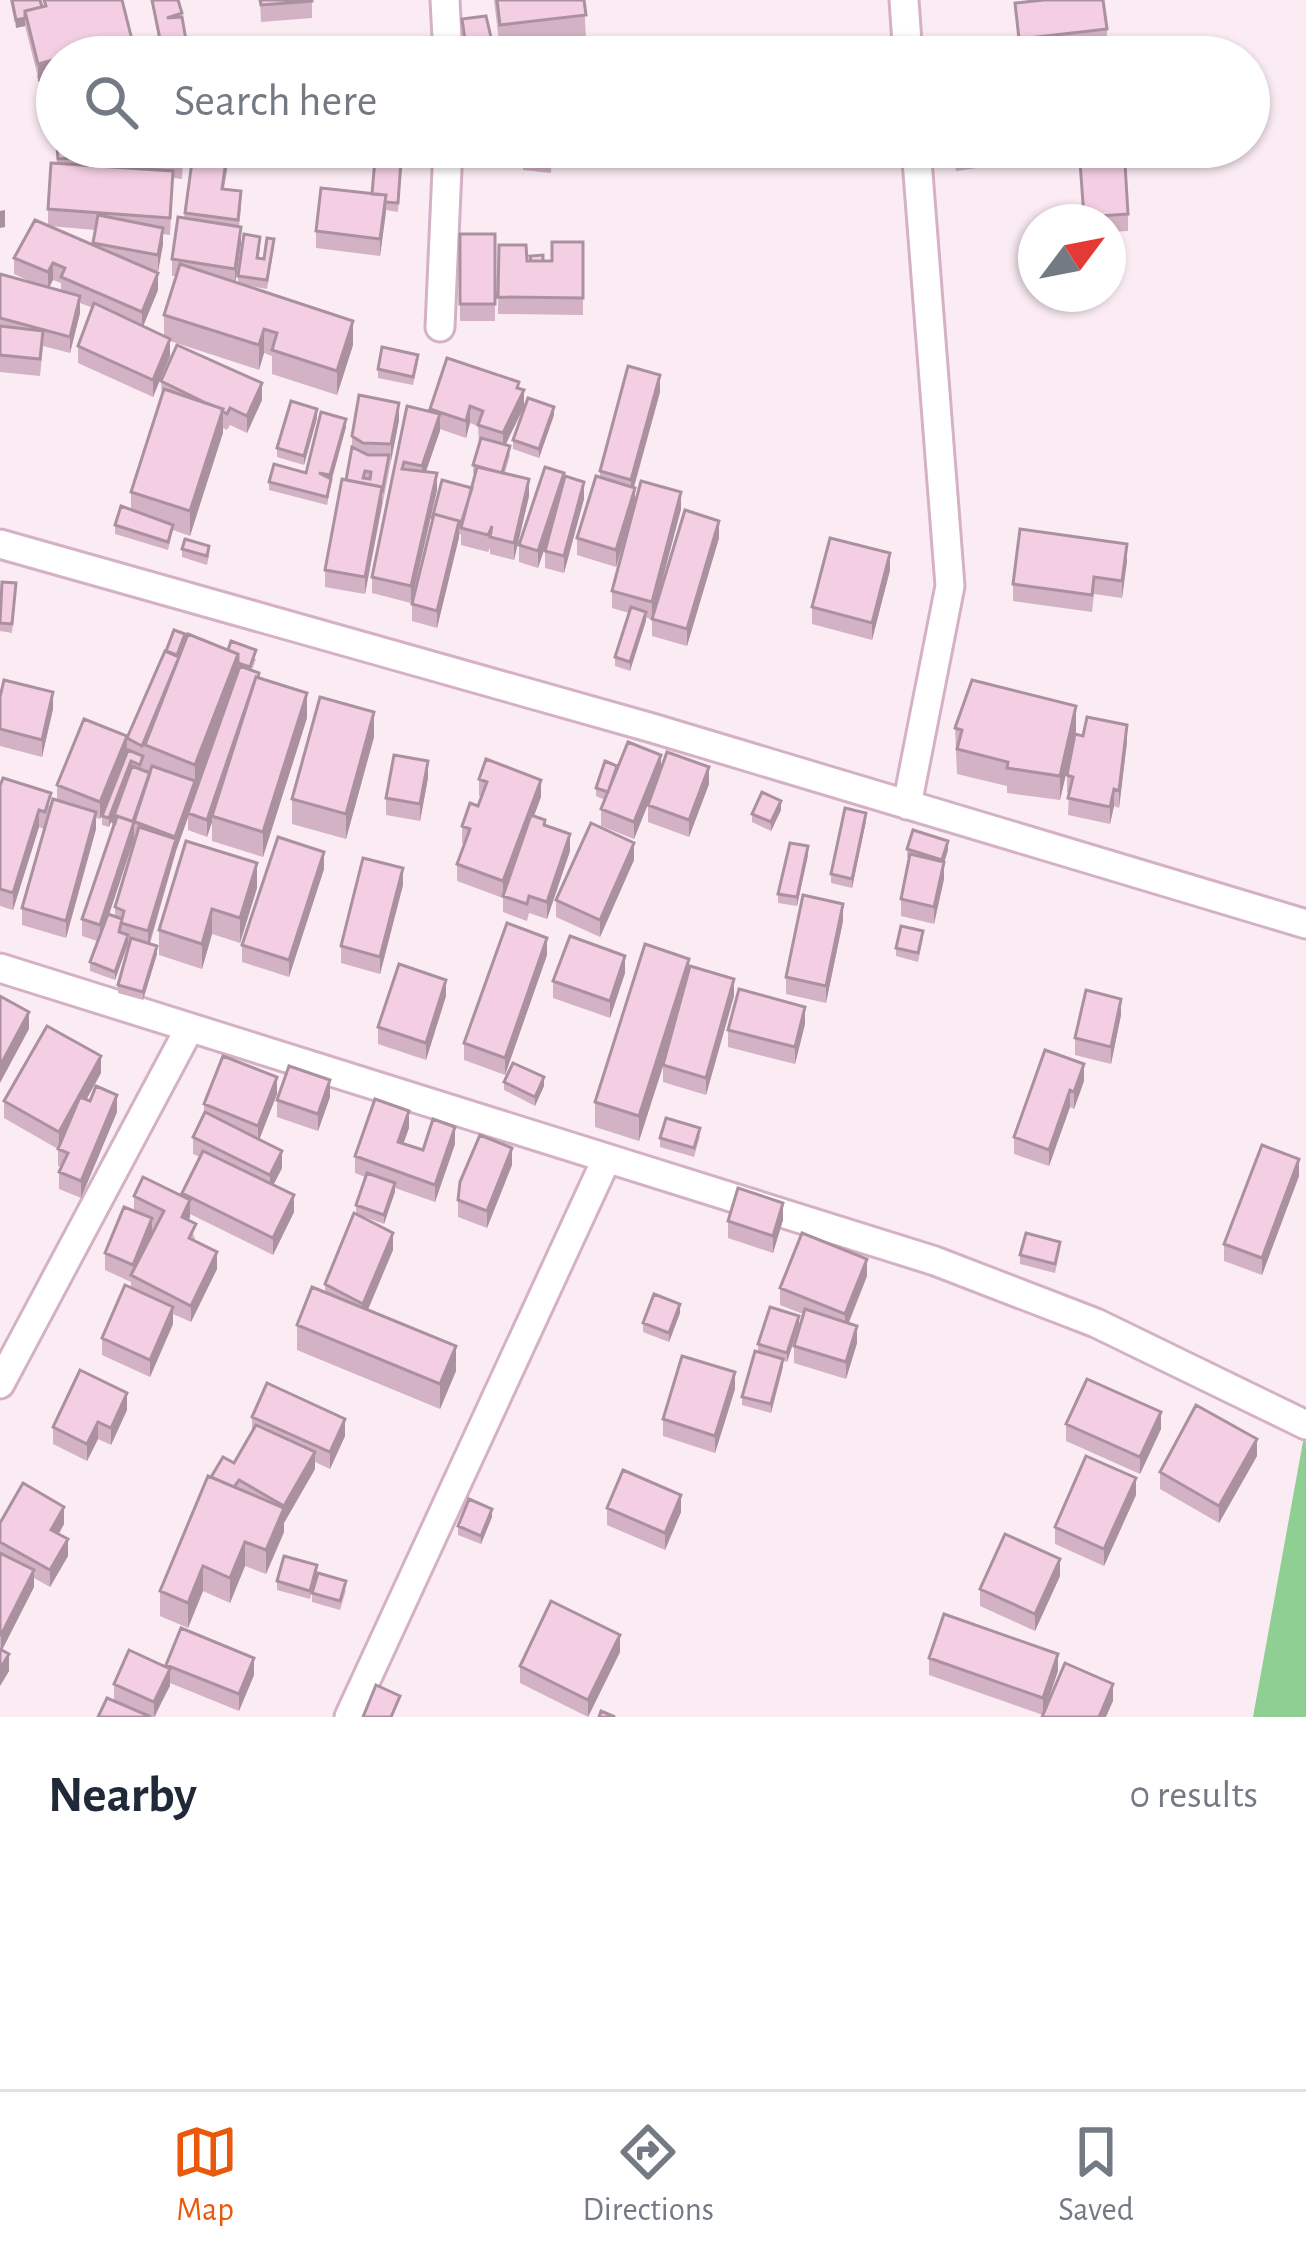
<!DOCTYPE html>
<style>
body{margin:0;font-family:"Alegreya Sans",sans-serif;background:#f2f2f3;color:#1f2937}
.compass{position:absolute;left:1018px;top:204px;width:108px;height:108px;border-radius:50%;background:#fff;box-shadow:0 3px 9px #0004;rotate:58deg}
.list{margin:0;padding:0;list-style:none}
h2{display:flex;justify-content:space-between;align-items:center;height:156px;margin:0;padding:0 48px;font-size:51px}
h2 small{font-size:39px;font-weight:400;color:#747a83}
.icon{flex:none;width:66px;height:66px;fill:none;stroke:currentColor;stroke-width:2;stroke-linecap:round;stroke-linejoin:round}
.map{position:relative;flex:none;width:1306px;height:1717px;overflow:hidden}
.search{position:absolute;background:#fff;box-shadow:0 3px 9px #0004;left:36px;right:36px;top:36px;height:132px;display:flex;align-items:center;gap:30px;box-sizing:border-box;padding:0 42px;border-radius:66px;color:#747a83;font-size:45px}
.sheet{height:372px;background:#fff}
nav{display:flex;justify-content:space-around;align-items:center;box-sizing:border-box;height:168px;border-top:3px solid #e0e1e3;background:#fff;font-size:33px;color:#747a83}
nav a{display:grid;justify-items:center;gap:6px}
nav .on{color:#ea580c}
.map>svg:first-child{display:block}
</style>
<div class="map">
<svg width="1306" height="1717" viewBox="0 0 1306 1717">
<rect width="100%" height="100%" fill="#fbecf4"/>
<path fill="#90cf93" d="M1306 1425V1717H1253Z"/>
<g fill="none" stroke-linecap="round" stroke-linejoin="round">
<g stroke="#d5b1c5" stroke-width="33">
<path id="minor" d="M445 0 448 57
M904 0 908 57
M440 327 448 147
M0 544 652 728 1306 924
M907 805 950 586 916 147
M0 968 935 1261 1096 1323 1306 1425
M0 1384 188 1031
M349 1717 606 1160"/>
</g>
<use href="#minor" stroke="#fff" stroke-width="27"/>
</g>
<path fill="#d2b2c4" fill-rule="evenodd" d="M10 0H40L42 7 44 6V0L132 57H57L48 132 39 94V81L25 26 16 28Z
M151 0 182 13 186 48 160 47Z
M260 0H312V18L261 22Z
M494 0H584L586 40 500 50Z
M1015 3 1107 29V46L1019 56Z
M462 19 494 50V56L536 57H467Z
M56 133 127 147V168L142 169 143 147H184L182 179 173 178 170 235 163 234 158 272V290L143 326 164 336V315L176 276H172V259L185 213 228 165 224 189 241 208 239 227 241 244 235 282 238 283V276L260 245 259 258 264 259 274 247 267 289 245 285 353 345 337 395 272 374V356L264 353 259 370 170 341V356L153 397 78 363V346L93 308 80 303V313L70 353 43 346 40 376 0 372V274L36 284 14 274V258L48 226V209L57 163ZM49 226 95 230 93 245ZM53 280 61 283V291L49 288Z
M348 147H402V159L386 160 401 170 398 212 386 210 380 256 316 248V231L372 194 375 160 348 162Z
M506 147H562V154H552L551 173 523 170 524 153 506 152Z
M952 147H1035V160L956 171Z
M1079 148 1128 214V231L1108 232V222H1083Z
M460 234H495V321H460Z
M583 242V315L498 314 499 245 527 261H552Z
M418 363 413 385 378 378V369Z
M161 381 262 400 247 433 230 425 227 430 223 428 190 536 173 530 168 550 115 534V525L131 510V492L162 398Z
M519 382 505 445 510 455 505 473 529 496 514 560 490 554V548L488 552 461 545V534L459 535 437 628 412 621V604L471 488 475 474 473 473V465L479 443 478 426 470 423 466 438 440 429 426 471 437 490 411 603 372 593V577L407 406 430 412V409Z
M660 392 634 488 635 504 681 509 652 619 646 618 630 671 615 666V657L629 613 612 608V591L634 508 616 567 577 555V538L600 477V471Z
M554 415 539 458 513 449V440Z
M317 418 304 465 277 457V448Z
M399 420 365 594 325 587V570L352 451V436Z
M346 427 331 482 327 505 269 490V482L306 473Z
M564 480 584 499 564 573 545 568V551L548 538 538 568 519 562V545Z
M719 538 687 646 652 636V619Z
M182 549 209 555 207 565 182 557Z
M1127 561 1122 598 1094 594 1092 612 1013 601V584Z
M890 570 872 640 812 624V607Z
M16 583 12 633 0 631V609Z
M185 642 228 650 256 659 252 670 307 718 263 857 212 841V822L207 837 188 830V816L176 851 150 944 157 954 143 1000 118 993V985L130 943 128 942 115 980 90 971V962L97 941 82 936V919L113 830 112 821 116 811 109 827 102 825V816L110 795 100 819 96 818V829L66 938 22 925V908L44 829 39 827 13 910 0 906V786L51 806 57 800V785L127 736 166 651ZM134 839 115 907V917L109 914Z
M0 697 53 709 42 757 0 746Z
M955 728 1076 731 1075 734 1127 742 1119 808 1114 806 1110 824 1068 815 1069 793 1067 792V775L1075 735 1060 800 1007 793V786L957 774Z
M374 737 346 839 292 824V799Z
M617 766 661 769 709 784 689 837 648 822V805L652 793 634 839 601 826V809L605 800 596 796V788Z
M428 778 420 821 386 815V798Z
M479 779 541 797 534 816 570 851 547 919 529 913 527 921 503 912V898L457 881V864L464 844 462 843V826L478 806 481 797 479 796Z
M781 810 771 831 752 822V814Z
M866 821 852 888 831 883V874Z
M907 849 948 850 944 863V879L934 924 901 916V899L910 858 907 857Z
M808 855 797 906 778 903V894Z
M634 860 600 937 556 917V900Z
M324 869 289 977 242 962V945Z
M403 885 380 974 341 963V946Z
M257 888 240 943 212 934 202 969 159 955V930Z
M843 921 826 1003 786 994V977Z
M923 939 918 962 896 956V948Z
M547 955 505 1075 464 1060V1043Z
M689 969 734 996 706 1095 663 1082V1067L639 1141 595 1127V1102Z
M625 973 610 1018 553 998V981Z
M446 996 426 1060 378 1044V1027Z
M1121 1015 1111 1064 1075 1055V1038Z
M805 1024 795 1064 728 1047V1030Z
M1045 1050 1084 1081 1074 1109 1070 1107 1049 1166 1014 1154V1137Z
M101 1073 86 1100 117 1112 81 1198 59 1189V1172L62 1167 58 1166V1149L4 1118V1101Z
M504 1082 544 1086 535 1106 504 1090Z
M277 1094 259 1139 282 1168 273 1185 294 1212 273 1255 190 1214 189 1221 196 1242 217 1269 191 1322 173 1314V1324L150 1377 102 1355V1338L131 1288V1282L105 1270V1253L134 1211V1196L182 1197 200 1157 193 1154V1137L204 1115V1104Z
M330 1097 318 1131 277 1117V1100Z
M409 1128 403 1143 423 1150 455 1144 435 1202 395 1188 384 1224 356 1214V1205L365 1177 355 1173V1156Z
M700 1136 694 1157 660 1147V1138Z
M512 1165 487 1228 458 1217V1200Z
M1299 1176 1262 1275 1224 1261V1244Z
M783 1220 773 1253 728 1238V1221Z
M393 1250 368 1310 456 1371 440 1409 297 1350V1325L325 1292V1284Z
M1060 1250 1055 1273 1020 1264V1255Z
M867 1276 849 1323 857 1343 846 1379 794 1363V1346L803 1314 780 1305V1288Z
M680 1313 669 1342 643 1332V1323Z
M799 1325 787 1362 783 1361 771 1413 742 1405V1397L758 1352V1344Z
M735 1389 715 1453 663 1436V1419Z
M127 1410 111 1445 98 1439 87 1461 53 1444V1427Z
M252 1417 345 1436 330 1469 315 1462V1469L284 1523V1532L266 1574 245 1566 230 1603 203 1591 188 1628 160 1616V1591L211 1477 234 1463 252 1431Z
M1066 1424 1161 1429 1140 1474 1066 1441Z
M1257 1456 1219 1523 1160 1489V1472Z
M1136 1495 1104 1566 1055 1544V1527Z
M607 1508 681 1512 665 1550 607 1525Z
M492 1517 481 1544 458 1535V1526Z
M0 1523 64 1524 59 1534 68 1556 50 1587 34 1578V1587L2 1650 9 1671 0 1686Z
M317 1574 310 1599 277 1590V1581Z
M1060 1576 1035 1631 980 1606V1589Z
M346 1590 340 1610 312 1602V1593Z
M620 1652 588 1717 520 1683V1666Z
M929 1658 1058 1671 1043 1714 1113 1701 1043 1715 929 1675Z
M166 1665 254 1675 239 1711 170 1683 155 1717H98L114 1701V1684L166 1667Z"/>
<path fill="#ab91a0" d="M25 18V26L16 28V20Z
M132 40V57H66Z
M57 59V76L38 81V64Z
M57 113V129L48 132V115Z
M386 195V212L380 256V239Z
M5 210V227L0 228V211Z
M241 227V244L235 286V269Z
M163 228V245L158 272V255Z
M53 263V280L48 289V272Z
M158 273V290L142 329V312Z
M80 296V313L70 353V337Z
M353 321V345L337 395V371Z
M264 329V353L259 370V345Z
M170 339V356L153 397V380Z
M660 375V392L631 497V480Z
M519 382V401L524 390V407L503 450V433Z
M262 383V400L247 433V416Z
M399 403V420L391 461V444Z
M470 406V423L466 438V421Z
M554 407V415L539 458V449Z
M223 409V433L190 536V511Z
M317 409V418L304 465V456Z
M440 414V431L422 483V466Z
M346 419V427L331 482 327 505 330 475Z
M437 473V490L411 603V586Z
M564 473V490L538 568V551Z
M529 479V496L514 560V543Z
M584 482V499L564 573V556Z
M382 487V504L365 594V577Z
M635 488V505L616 567V550Z
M681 492V509L652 619V602Z
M459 521V538L437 628V611Z
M719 521V538L687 646V629Z
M1127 544V561L1122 598V581Z
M890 553V570L872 640V623Z
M646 612V621L630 671V662Z
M238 654V679L195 790V765Z
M259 673V690L212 816V822L207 837V820Z
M53 692V709L42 757V740Z
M307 693V718L263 857V832Z
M1076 706V731L1060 800V776Z
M374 712V737L346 839V814Z
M1127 725V742L1119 808V791Z
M127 736V754L100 819V802Z
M661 755V772L634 839V822Z
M131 761V770L109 827V818Z
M428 761V778L420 821V804Z
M709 767V784L689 837V820Z
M541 780V797L503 898V881Z
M195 781V798L176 851 148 948V931L175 837Z
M1114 789V806L1110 824V807Z
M781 801V810L771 831V822Z
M39 810V827L13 910V893Z
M96 812V829L66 938V921Z
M866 813V821L852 888V879Z
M134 822V839L100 942V925Z
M570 834V851L547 919V902Z
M948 841V850L944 863V879L934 924V907L942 860Z
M634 843V860L600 937V920Z
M808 846V855L797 906V897Z
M324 852V869L289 977V960Z
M257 863V888L240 943V918Z
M403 868V885L380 974V957Z
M843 904V921L826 1003V986Z
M212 909V934L202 969V944Z
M128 935V944L115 980V972Z
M547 938V955L505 1075V1058Z
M157 946V954L143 1000V992Z
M625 956V973L610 1018V1001Z
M689 959V984L639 1141V1116Z
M734 979V996L706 1095V1078Z
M446 980V996L426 1060V1043Z
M1121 999V1015L1111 1064V1047Z
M805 1007V1024L795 1064V1047Z
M29 1012V1029L0 1083V1066Z
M101 1056V1073L59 1149V1132Z
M1084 1064V1081L1074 1109V1092Z
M277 1077V1094L258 1143V1126Z
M544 1077V1086L535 1106V1097Z
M330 1080V1097L318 1131V1114Z
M1070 1090V1107L1049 1166V1150Z
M117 1095V1112L81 1198V1181Z
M409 1111V1128L398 1159V1142Z
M455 1127V1144L435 1202V1185Z
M512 1148V1165L487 1228V1211Z
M282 1151V1168L270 1192V1175Z
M1299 1159V1176L1262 1275V1258Z
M395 1183V1192L384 1224V1215Z
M294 1195V1212L273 1255V1238Z
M190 1200V1217L182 1234V1217Z
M783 1203V1220L773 1253V1236Z
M152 1218V1235L133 1276V1265Z
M393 1233V1250L363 1321V1304Z
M217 1252V1269L191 1322V1306Z
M867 1259V1276L845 1331V1314Z
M680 1304V1313L669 1342V1333Z
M173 1307V1324L150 1377V1360Z
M799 1316V1325L787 1362V1353Z
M857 1326V1343L846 1379V1362Z
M456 1346V1371L440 1409V1384Z
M783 1359V1367L771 1413V1404Z
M735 1372V1389L715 1453V1436Z
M127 1393V1410L111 1445V1428Z
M1161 1412V1429L1140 1474V1457Z
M345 1419V1436L330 1469V1452Z
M98 1422V1439L87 1461V1444Z
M1257 1439V1456L1219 1523V1506Z
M315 1452V1469L284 1523V1532L266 1574V1550L284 1506Z
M1136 1478V1495L1104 1566V1549Z
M681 1495V1512L665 1550V1533Z
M64 1507V1524L51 1546V1530Z
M492 1509V1517L481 1544V1536Z
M68 1539V1556L50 1587V1570Z
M245 1542V1566L230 1603V1578Z
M1060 1559V1576L1035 1631V1614Z
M203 1566V1591L188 1628V1603Z
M34 1570V1587L1 1652V1635Z
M620 1635V1652L588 1717V1700Z
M9 1654V1671L0 1686V1669Z
M1058 1654V1671L1043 1715V1698Z
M254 1658V1675L239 1711V1694Z
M170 1669V1686L154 1717V1702Z
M1113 1684V1701L1106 1717H1099Z"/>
<path fill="#f4cfe4" stroke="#ab91a0" stroke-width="3" fill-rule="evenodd" d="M12 0H40L42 7 25 11V18L16 20Z
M44 0H122L132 40 66 57H57V59L38 64 25 11 46 6Z
M152 0H178L182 13 167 18 182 17 186 40 161 44Z
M260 0H312V1L261 5Z
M497 0H584L586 15 500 25Z
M1044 0H1103L1107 29 1019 39 1015 3Z
M486 16 494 50 467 53 462 19Z
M620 40 622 57H544L543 51Z
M150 46 190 49 189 57H150Z
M536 53V57H476Z
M57 73V113L48 115 39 77Z
M57 147H127V155L58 159Z
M143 147H183L182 162 142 158Z
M194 147 228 148 222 189 241 191 238 220 185 213Z
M524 147 552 149 551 164 523 162Z
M955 147H1005L956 154Z
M1124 147 1128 214 1084 217 1079 148Z
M375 159 401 161 398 203 385 202 386 195 372 194Z
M51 163 173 171 170 218 48 209Z
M321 188 386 195 380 239 316 231Z
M98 215 163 228 158 255 93 243Z
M178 217 241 227 235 269 172 259Z
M35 220 158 273 142 312 61 277 65 268 53 263 48 272 14 258Z
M244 234 260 237 257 258 264 259 267 238 274 239 267 280 238 276Z
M460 234H495V304H460Z
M552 242H583V298L498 297 499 245H526L527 261H552Z
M543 255V261H531L530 256Z
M180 264 353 321 337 371 272 350 277 333 264 329 259 345 164 315Z
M0 274 80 296 70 337 0 318Z
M94 303 170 339 153 380 78 346Z
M0 326 43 331 40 359 0 355Z
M177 345 262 383 247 416 230 408 227 414 222 411 223 409 206 403 161 381Z
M382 347 418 355 413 377 378 369Z
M447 358 519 382 517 388 524 390 503 433 478 425 483 411 470 406 466 421 430 409Z
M628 366 660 375 631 480 600 471Z
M164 389 223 409 190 511 131 492Z
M359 395 399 403 391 444 363 443 352 436Z
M528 398 554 407 539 449 513 440Z
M291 401 317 409 304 456 277 448Z
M407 406 440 414 422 466 404 462 402 469 437 473 411 586 372 577Z
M321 412 346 419 330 475 319 473 331 479 327 497 269 482 274 464 306 473Z
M481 438 510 446 502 473 473 465Z
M352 447 368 455H389L382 493V487L346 480ZM365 471 371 472 370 479 363 478Z
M477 467 529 479 514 543 490 537 492 526 488 535 461 528Z
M545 467 564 473 538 551 519 545Z
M565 476 584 482 564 556 545 551Z
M596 476 635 488 616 550 577 538Z
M342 479 382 487 365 577 325 570Z
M442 480 472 488 460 527 459 521 434 514 432 519Z
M641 481 681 492 652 602 612 591Z
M121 506 173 525 168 542 115 525Z
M685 510 719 521 687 629 652 619Z
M434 514 459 521 437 611 412 604Z
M1020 529 1127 544 1122 581 1094 577 1092 595 1013 584Z
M830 538 890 553 872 623 812 607Z
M185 539 209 546 207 556 182 549Z
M2 582 16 583 12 624 0 623Z
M631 607 646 612 630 662 615 657Z
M174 630 185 634 177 655 166 651Z
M188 634 238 654 195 765 145 745Z
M231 641 256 650 250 667 238 663V654L228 650Z
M165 651 179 657 142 746 127 738Z
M240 666 259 673 258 677H256L207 820 188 813Z
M256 677 307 693 263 832 212 816Z
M4 680 53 692 42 740 0 729V697Z
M972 680 1076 706 1060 776 1007 768 1008 762 957 749 962 730 955 728Z
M320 697 374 712 346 814 292 799Z
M1087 717 1127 725 1119 791 1114 789 1110 807 1068 798 1073 777 1067 775 1075 734 1083 736Z
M84 719 127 736 100 802 57 785Z
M628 742 661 755 634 822 601 809Z
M128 750 143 756 140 765 131 761 109 818 102 816Z
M667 752 709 767 689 820 648 805Z
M394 755 428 761 420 804 386 798Z
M486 759 541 780 503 881 457 864 470 829 462 826 470 803 478 806 487 782 479 779Z
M605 761 617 766 608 792 596 788Z
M132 766 150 773 134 822 117 816 115 823 112 821Z
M152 766 195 781 175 837 133 821Z
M3 778 51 793 45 812 39 810 13 893 0 889V786Z
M762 792 781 801 771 822 752 814Z
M53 799 96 812 66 921 22 908Z
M845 808 866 813 852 879 831 874Z
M531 815 545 820 544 825 570 834 547 902 529 896 527 904 503 896Z
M117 816 134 822 100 925 82 919Z
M591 823 634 843 600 920 556 900Z
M139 827 176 839 148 931 121 923 124 911 115 907Z
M913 830 948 841 942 860 907 849Z
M278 837 324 852 289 960 242 945Z
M186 841 257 863 240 918 212 909 202 944 159 930Z
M790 843 808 846 797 897 778 894Z
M910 854 944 862 934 907 901 899Z
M363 858 403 868 380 957 341 946Z
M803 895 843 904 826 986 786 977Z
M108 914 122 919 119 932 128 935 115 972 90 962Z
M507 923 547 938 505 1058 464 1043Z
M901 926 923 931 918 953 896 948Z
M570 936 625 956 610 1001 553 981Z
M131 938 157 946 143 992 118 985Z
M645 944 689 959 639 1116 595 1102Z
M399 964 446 980 426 1043 378 1027Z
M690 966 734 979 706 1078 663 1065Z
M739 989 805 1007 795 1047 728 1030Z
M1086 990 1121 999 1111 1047 1075 1038Z
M0 996 29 1012 0 1066Z
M47 1026 101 1056 59 1132 4 1101Z
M1045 1050 1084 1064 1074 1092 1070 1090 1049 1150 1014 1137Z
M223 1056 277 1077 258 1126 204 1104Z
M513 1063 544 1077 535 1097 504 1082Z
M289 1066 330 1080 318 1114 277 1100Z
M96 1086 117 1095 81 1181 59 1172 68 1153 58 1149 80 1097 90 1101Z
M375 1099 409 1111 398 1142 423 1150 433 1119 455 1127 435 1185 355 1156Z
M205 1112 282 1151 270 1175 193 1137Z
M666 1118 700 1128 694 1148 660 1138Z
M480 1135 512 1148 487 1211 458 1200 460 1182Z
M1262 1145 1299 1159 1262 1258 1224 1244Z
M203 1151 294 1195 273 1238 182 1193Z
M367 1173 395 1183 384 1215 356 1205Z
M143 1177 190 1200 182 1217 196 1224 189 1238 217 1252 191 1306 131 1275 164 1211 134 1196Z
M738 1188 783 1203 773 1236 728 1221Z
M124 1207 152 1218 133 1265 105 1253Z
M354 1213 393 1233 363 1304 325 1284Z
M802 1233 867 1259 845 1314 780 1288Z
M1026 1233 1060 1242 1055 1264 1020 1255Z
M125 1285 173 1307 150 1360 102 1338Z
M312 1287 456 1346 440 1384 297 1325Z
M654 1294 680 1304 669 1333 643 1323Z
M770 1307 799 1316 787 1353 758 1344Z
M805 1309 857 1326 846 1362 794 1346Z
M755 1351 783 1359 771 1404 742 1397Z
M682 1356 735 1372 715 1436 663 1419Z
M80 1370 127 1393 111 1428 98 1422 87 1444 53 1427Z
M1087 1379 1161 1412 1140 1457 1066 1424Z
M267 1383 345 1419 330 1452 252 1417Z
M1196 1405 1257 1439 1219 1506 1160 1472Z
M256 1425 315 1452 284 1506 239 1480 234 1487 211 1477 223 1457 234 1463Z
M1086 1456 1136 1478 1104 1549 1055 1527Z
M623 1470 681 1495 665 1533 607 1508Z
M208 1476 284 1508 266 1550 245 1542 230 1578 203 1566 188 1603 160 1591Z
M23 1483 64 1507 51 1530 68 1539 50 1570 0 1542V1523Z
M469 1499 492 1509 481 1536 458 1526Z
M1005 1534 1060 1559 1035 1614 980 1589Z
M0 1553 34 1570 1 1635 0 1634Z
M284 1556 317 1565 310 1591 277 1581Z
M318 1573 346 1581 340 1601 312 1593Z
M551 1601 620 1635 588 1700 520 1666Z
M944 1614 1058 1654 1043 1698 929 1658Z
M181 1628 254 1658 239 1694 166 1665Z
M0 1649 9 1654 0 1669Z
M129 1650 170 1669 154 1702 114 1684Z
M1065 1663 1113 1684 1099 1717H1042Z
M376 1685 400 1696 391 1717H363Z
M107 1698 149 1716 148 1717H98Z
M601 1711 615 1717H599Z"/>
</svg>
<svg class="compass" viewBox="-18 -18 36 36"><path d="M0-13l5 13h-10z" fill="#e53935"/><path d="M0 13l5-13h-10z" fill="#747a83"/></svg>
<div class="search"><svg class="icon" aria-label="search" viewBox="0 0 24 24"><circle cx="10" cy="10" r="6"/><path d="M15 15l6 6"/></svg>Search here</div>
</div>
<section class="sheet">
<h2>Nearby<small>0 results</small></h2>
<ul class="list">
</ul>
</section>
<nav>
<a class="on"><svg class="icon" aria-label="map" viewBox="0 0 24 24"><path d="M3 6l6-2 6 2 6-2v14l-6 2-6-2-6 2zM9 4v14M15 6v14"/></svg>Map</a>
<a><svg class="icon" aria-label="directions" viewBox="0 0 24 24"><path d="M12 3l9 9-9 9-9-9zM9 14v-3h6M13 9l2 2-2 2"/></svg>Directions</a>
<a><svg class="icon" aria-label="saved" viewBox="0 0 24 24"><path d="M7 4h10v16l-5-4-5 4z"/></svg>Saved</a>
</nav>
